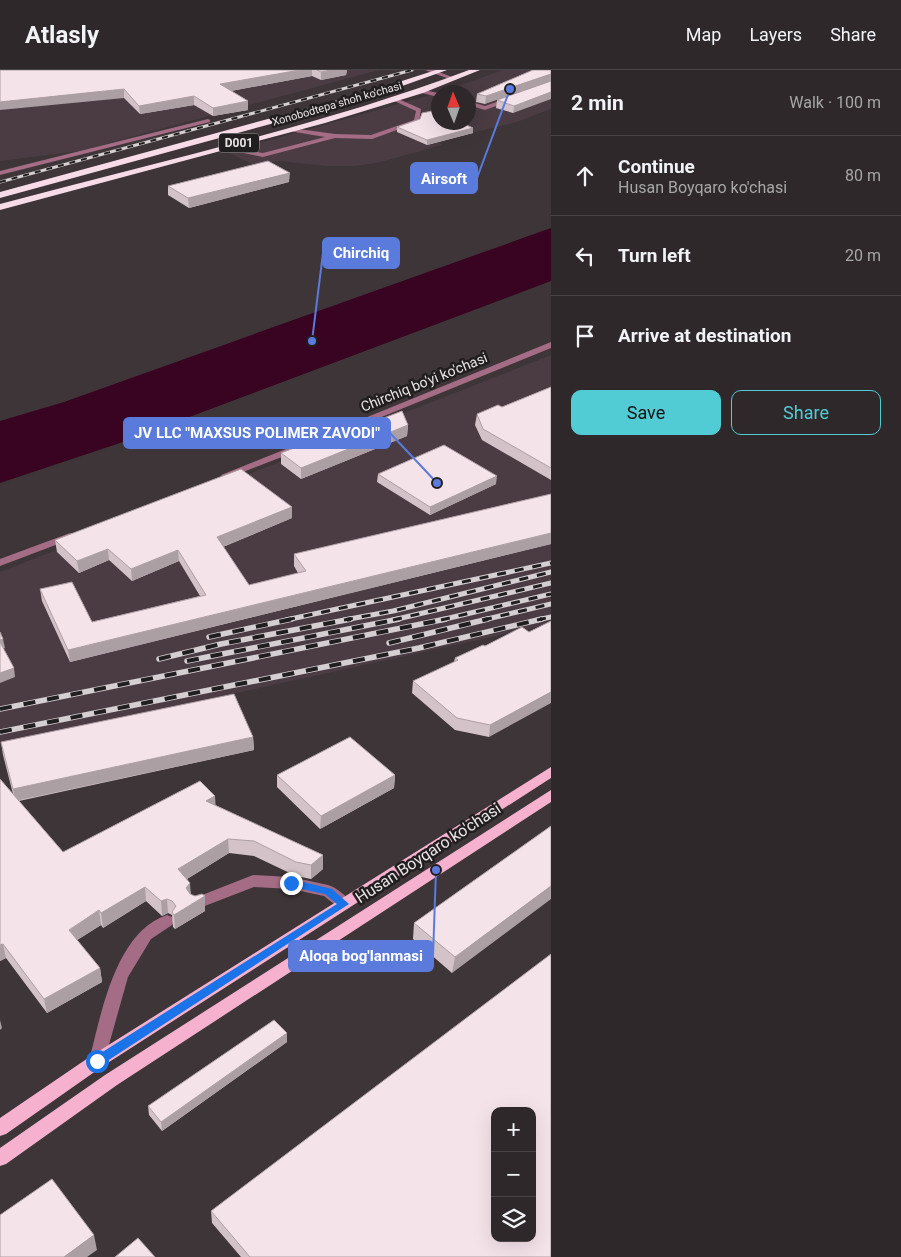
<!DOCTYPE html>
<meta charset="utf-8">
<style>
body{margin:0;font-family:Roboto,sans-serif;background:#363032;color:#f1f3f6}
.controls{position:absolute;right:15px;bottom:15px;display:grid;overflow:hidden;border-radius:10px;box-shadow:0 5px 20px #0002}
.controls button{width:45px;height:45px;display:grid;place-items:center;padding:0;border:0;border-bottom:1px solid #494447;background:#2e282a;color:#f1f3f6;font:25px sans-serif}
.compass{position:absolute;left:431px;top:15px;width:45px;height:45px;border-radius:50%;background:#2e282a;box-shadow:0 5px 20px #0002;rotate:358deg}
.stop{position:absolute;width:15px;height:15px;margin:-11px;border:4px solid #1a73e8;border-radius:50%;background:#fff}
.stop.end{background:#1a73e8;border-color:#fff;box-shadow:0 1px 5px #0008}
.list{margin:0;padding:0;list-style:none}
h2{display:flex;justify-content:space-between;align-items:center;height:65px;margin:0;padding:0 20px;font-size:21px}
h2 small{font-size:16px;font-weight:400;color:#a7a6a8}
.list li{display:grid;grid-template-columns:32px 1fr auto;gap:15px;align-items:center;box-sizing:border-box;height:80px;padding:0 20px;border-top:1px solid #494447}
.list b{display:block;font-size:19px;white-space:nowrap}
.list p{margin:0;font-size:16px;white-space:nowrap;color:#a7a6a8}
.list em{font-size:16px;font-style:normal;color:#a7a6a8}
.actions{display:flex;gap:10px;padding:15px 20px}
.actions a{flex:1;padding:11px 0;border:1px solid #51ccd4;border-radius:10px;text-align:center;font-size:18px;color:#51ccd4}
.actions .main{background:#51ccd4;color:#111}
.icon{flex:none;width:28px;height:28px;fill:none;stroke:currentColor;stroke-width:2;stroke-linecap:round;stroke-linejoin:round}
.map{position:relative;flex:none;width:551px;height:1187px;overflow:hidden}
header{display:flex;align-items:center;gap:30px;box-sizing:border-box;height:70px;padding:0 25px;background:#2e282a;border-bottom:1px solid #494447}
header strong{font-size:24px}
nav{display:flex;gap:28px;margin-inline-start:auto;font-size:18px}
main{display:flex}
aside{flex:1;background:#2e282a}
.map>svg:first-child{display:block}
</style>
<header>
<strong>Atlasly</strong>
<nav><a>Map</a><a>Layers</a><a>Share</a></nav>
</header>
<main>
<div class="map">
<svg width="551" height="1187" viewBox="0 0 551 1187">
<rect width="100%" height="100%" fill="#3d3538"/>
<path fill="#4a3c42" d="M0 0H379L79 81 0 91Z
M503 0H551V39L517 52 439 71 442 75 377 93 354 96H327L279 91 254 95 227 82 438 23V52H468V22H441Z
M551 285V554L0 675V502Z"/>
<path fill="#390422" d="M551 158V211L120 373 0 413V351L64 332Z"/>
<g fill="none" stroke-linecap="round" stroke-linejoin="round">
<path fill="#a46d85" fill-rule="evenodd" d="M425 0H434L457 9 452 10Z
M420 19 438 23V27L418 22V20Z
M394 27 421 39 419 52 372 69 335 68 263 87 218 78 221 76 263 83 325 67 289 61 288 60 291 58 335 64 371 65 414 50 416 41 392 30V28Z
M511 27 513 28V30L485 40 468 35V31L485 36Z
M208 49 210 50V52L0 105V101Z
M551 272V278L325 370 321 371 316 368Z
M296 375 301 378 300 380 230 407H222L221 405Z
M70 463 74 464 76 466 74 468 0 496V489Z
M253 805 291 807 328 815C337 818 347 826 352 834L349 838 344 840 339 838 324 826 291 819 254 817 197 839 192 837 189 833 192 829Z
M167 845 172 847 175 851 172 855 151 869 128 907 103 996 97 998 91 996 89 991C101 945 115 862 167 845Z"/>
<path fill="#f5b1ce" fill-rule="evenodd" d="M551 697V708L103 996 6 1064 0 1066V1048L91 986Z
M551 720V732L117 1015 6 1094 0 1096V1078L105 1005Z"/>
<path fill="#f7dce7" fill-rule="evenodd" d="M436 0H447L377 25 0 128V122L371 21Z
M469 0H480L423 23 325 53 0 140V134C157 92 317 57 469 0Z"/>
<g stroke="#d5cfd1" stroke-width="3">
<path id="rail-far2" d="M0 112 412 0"/>
</g>
<g stroke="#d5cfd1" stroke-width="5">
<path id="rail-far1" d="M286 550 551 493
M344 550 393 541 551 502
M393 550 551 513
M441 550 551 524
M483 550 551 534
M537 550 551 547"/>
</g>
<g stroke="#d5cfd1" stroke-width="5.5">
<path id="rail" d="M209 567 292 549
M389 573 488 549
M159 589 221 574 351 549
M187 591 399 549
M0 639 446 549
M0 662 419 578 542 549"/>
</g>
<use href="#rail-far2" stroke="#211e1f" stroke-width="2" stroke-dasharray="6" stroke-linecap="butt"/>
<use href="#rail-far1" stroke="#211e1f" stroke-width="3" stroke-dasharray="9" stroke-linecap="butt"/>
<use href="#rail" stroke="#211e1f" stroke-width="4" stroke-dasharray="12" stroke-linecap="butt"/>
</g>
<path fill="#d3c3c9" d="M0 0H347L346 5 321 10 312 6 231 21 248 31V40L213 46 194 35 140 44 124 28Z
M533 0 485 34 476 32 477 24Z
M551 11 513 43 496 38 497 30Z
M397 57 473 58V63L427 75 397 62Z
M289 112 189 138 168 125V116Z
M551 317V410L482 370 475 355 477 344 502 337Z
M408 355 407 366 301 409 281 394V383L355 359Z
M378 404 496 414 430 445 377 412Z
M551 424V474L70 592 42 531 40 519 92 552 200 526 179 491 132 511 109 490 79 503 57 482 55 470 292 448 223 477 249 515 298 503 294 496V484Z
M522 557 489 667 455 660 412 623 413 611 454 592 455 588 485 576Z
M253 667 254 680 19 731 63 782 216 736 323 785V799L311 809 296 806 254 786 229 783 187 809 191 824 205 841 175 859 173 857 172 845 168 843 162 846 146 831 103 858 101 855 77 870 100 898 102 912 47 943 6 888 0 891V709L13 724 3 685 1 672Z
M277 705H395L394 718 320 759 277 717Z
M551 756 452 903 413 869 414 853Z
M287 963V972L162 1061 149 1045 148 1036Z
M211 1141 551 1187H241L212 1153Z"/>
<path fill="#ac9fa4" d="M300 0H312V6L220 23V14Z
M331 0H347L346 5 321 10V2Z
M551 4V11L485 34 486 26Z
M124 19V28L0 40V32Z
M551 22V29L513 43 514 36Z
M194 26V35L140 44 139 36Z
M248 31V40L213 46V38Z
M473 58V63L427 75V70Z
M290 103 289 112 189 138 188 128Z
M408 355 407 366 301 409V398Z
M497 406 496 414 430 445V437Z
M292 437V448L217 479V467Z
M551 463V474L70 592 68 580Z
M108 479 109 490 79 503 77 491Z
M178 480 179 491 132 511 131 499Z
M3 569 5 578 0 580V570Z
M14 598 15 607 0 613V603Z
M551 622V633L489 667 490 655Z
M253 667 254 680 15 731 13 719Z
M395 705 394 718 320 759 321 746Z
M215 726 216 740 206 731Z
M228 769 229 783 179 814 178 799Z
M323 785V799L311 809V795Z
M190 813 191 827 186 818Z
M551 816V829L452 903 455 887Z
M145 817 146 831 103 858 101 843Z
M205 826V841L175 859 174 845Z
M167 829 168 843 162 846 161 831Z
M99 840 101 855 71 874 69 860Z
M3 874 6 888 0 891V875Z
M100 898 102 912 47 943 44 929Z
M0 950 2 958 0 960Z
M287 963V972L162 1061 161 1052Z
M94 1165 97 1180 87 1187H64Z"/>
<path fill="#f5e3ea" stroke="#ac9fa4" fill-rule="evenodd" d="M0 0H300L220 14 248 31 213 38 194 26 139 36 124 19 0 32Z
M317 0H331L321 2Z
M533 0H551V4L486 26 477 24Z
M551 11V22L514 36 497 30Z
M432 41 438 43V52H460L473 58 427 70 397 57 420 49 422 43Z
M268 91 290 103 188 128 168 116Z
M551 317V398L483 359 477 344 498 335 502 337Z
M402 341 408 355 301 398 281 383 351 356 355 359Z
M444 375 497 406 430 437 378 404Z
M241 399 292 437 217 467 249 515 306 501 294 484 551 424V463L68 580 40 519 72 512 92 552 206 525 178 480 131 499 108 479 77 491 55 470Z
M551 551V622L490 655 457 648 413 611 458 590 455 588 483 575 485 576 522 557 529 562Z
M0 562 3 569 0 570Z
M0 572 14 598 0 603Z
M234 624 253 667 13 719 1 672Z
M350 667 395 705 321 746 277 705Z
M0 709 63 782 200 711 215 726 206 731 323 785 311 795 296 792 254 771 228 769 178 799 190 813 186 818 190 824 195 826 202 824 205 826 174 845 172 842 176 836 172 831 167 829 161 831 145 817 101 843 99 840 69 860 100 898 44 929 3 874 0 875Z
M551 756V816L455 887 414 853Z
M551 884V1187H250L211 1141ZM495 1041H532V1168H495Z
M274 950 287 963 161 1052 148 1036Z
M52 1109 94 1165 64 1187H0V1145Z
M138 1168 155 1187H115Z"/>
<path fill="#1a73e8" d="M291 809 332 819 349 834 101 995H93L91 991 93 988 337 834 325 824 287 816 286 813Z"/>
<g text-anchor="middle" dominant-baseline="central" stroke-width="5" stroke-linejoin="round" paint-order="stroke">
<g font-size="11" fill="#e8e3e5" stroke="#211e1f">
<text transform="translate(337 34) rotate(-16)">Xonobodtepa shoh ko'chasi</text>
</g>
<rect fill="#211e1f" stroke="#aca8aa" stroke-width="1" x="219" y="63.5" width="40" height="19" rx="4"/>
<g font-size="12" font-weight="bold" fill="#e8e3e5">
<text x="239" y="73">D001</text>
</g>
<g font-size="14" fill="#e8e3e5" stroke="#211e1f">
<text transform="translate(424 312) rotate(-22)">Chirchiq bo'yi ko'chasi</text>
</g>
<g font-size="16" fill="#e8e3e5" stroke="#211e1f">
<text transform="translate(428 783) rotate(-33)">Husan Boyqaro ko'chasi</text>
</g>
</g>
<path fill="none" stroke="#5a7bdc" stroke-width="2" d="M510 19L477 108M312 271L323 183M437 413L390 363M436 800L433 886"/>
<g fill="#5a7bdc" stroke="#211e1f" stroke-width="2">
<circle cx="510" cy="19" r="5"/>
<circle cx="312" cy="271" r="5"/>
<circle cx="437" cy="413" r="5"/>
<circle cx="436" cy="800" r="5"/>
</g>
<g fill="#5a7bdc" stroke="#5a7bdc" stroke-width="2">
<rect x="411" y="93" width="66" height="30" rx="5"/>
<rect x="323" y="168" width="76" height="30" rx="5"/>
<rect x="124" y="348" width="266" height="30" rx="5"/>
<rect x="289" y="871" width="144" height="30" rx="5"/>
</g>
<g font-size="15" text-anchor="middle" font-weight="bold" fill="#fff">
<text x="444" y="114">Airsoft</text>
<text x="361" y="188">Chirchiq</text>
<text x="257" y="368">JV LLC "MAXSUS POLIMER ZAVODI"</text>
<text x="361" y="891">Aloqa bog'lanmasi</text>
</g>
</svg>
<div class="controls">
<button>+</button>
<button>−</button>
<button><svg class="icon" aria-label="layers" viewBox="0 0 24 24"><path d="M12 4l9 5-9 5-9-5zM3 14l9 5 9-5"/></svg></button>
</div>
<svg class="compass" viewBox="-18 -18 36 36"><path d="M0-13l5 13h-10z" fill="#e53935"/><path d="M0 13l5-13h-10z" fill="#a7a6a8"/></svg>
<div class="stop" style="left:97px;top:991px"></div>
<div class="stop end" style="left:291px;top:813px"></div>
</div>
<aside>
<h2>2 min<small>Walk · 100 m</small></h2>
<ul class="list">
<li><svg class="icon" aria-label="ahead" viewBox="0 0 24 24"><path d="M12 20V5M6 11l6-6 6 6"/></svg><div><b>Continue</b><p>Husan Boyqaro ko'chasi</p></div><em>80 m</em></li>
<li><svg class="icon" aria-label="left" viewBox="0 0 24 24"><path d="M17 20v-9H6M10 6l-5 5 5 5"/></svg><div><b>Turn left</b></div><em>20 m</em></li>
<li><svg class="icon" aria-label="arrive" viewBox="0 0 24 24"><path d="M6 21V4h12l-3 4 3 4H6"/></svg><div><b>Arrive at destination</b></div></li>
</ul>
<div class="actions"><a class="main">Save</a><a>Share</a></div>
</aside>
</main>
